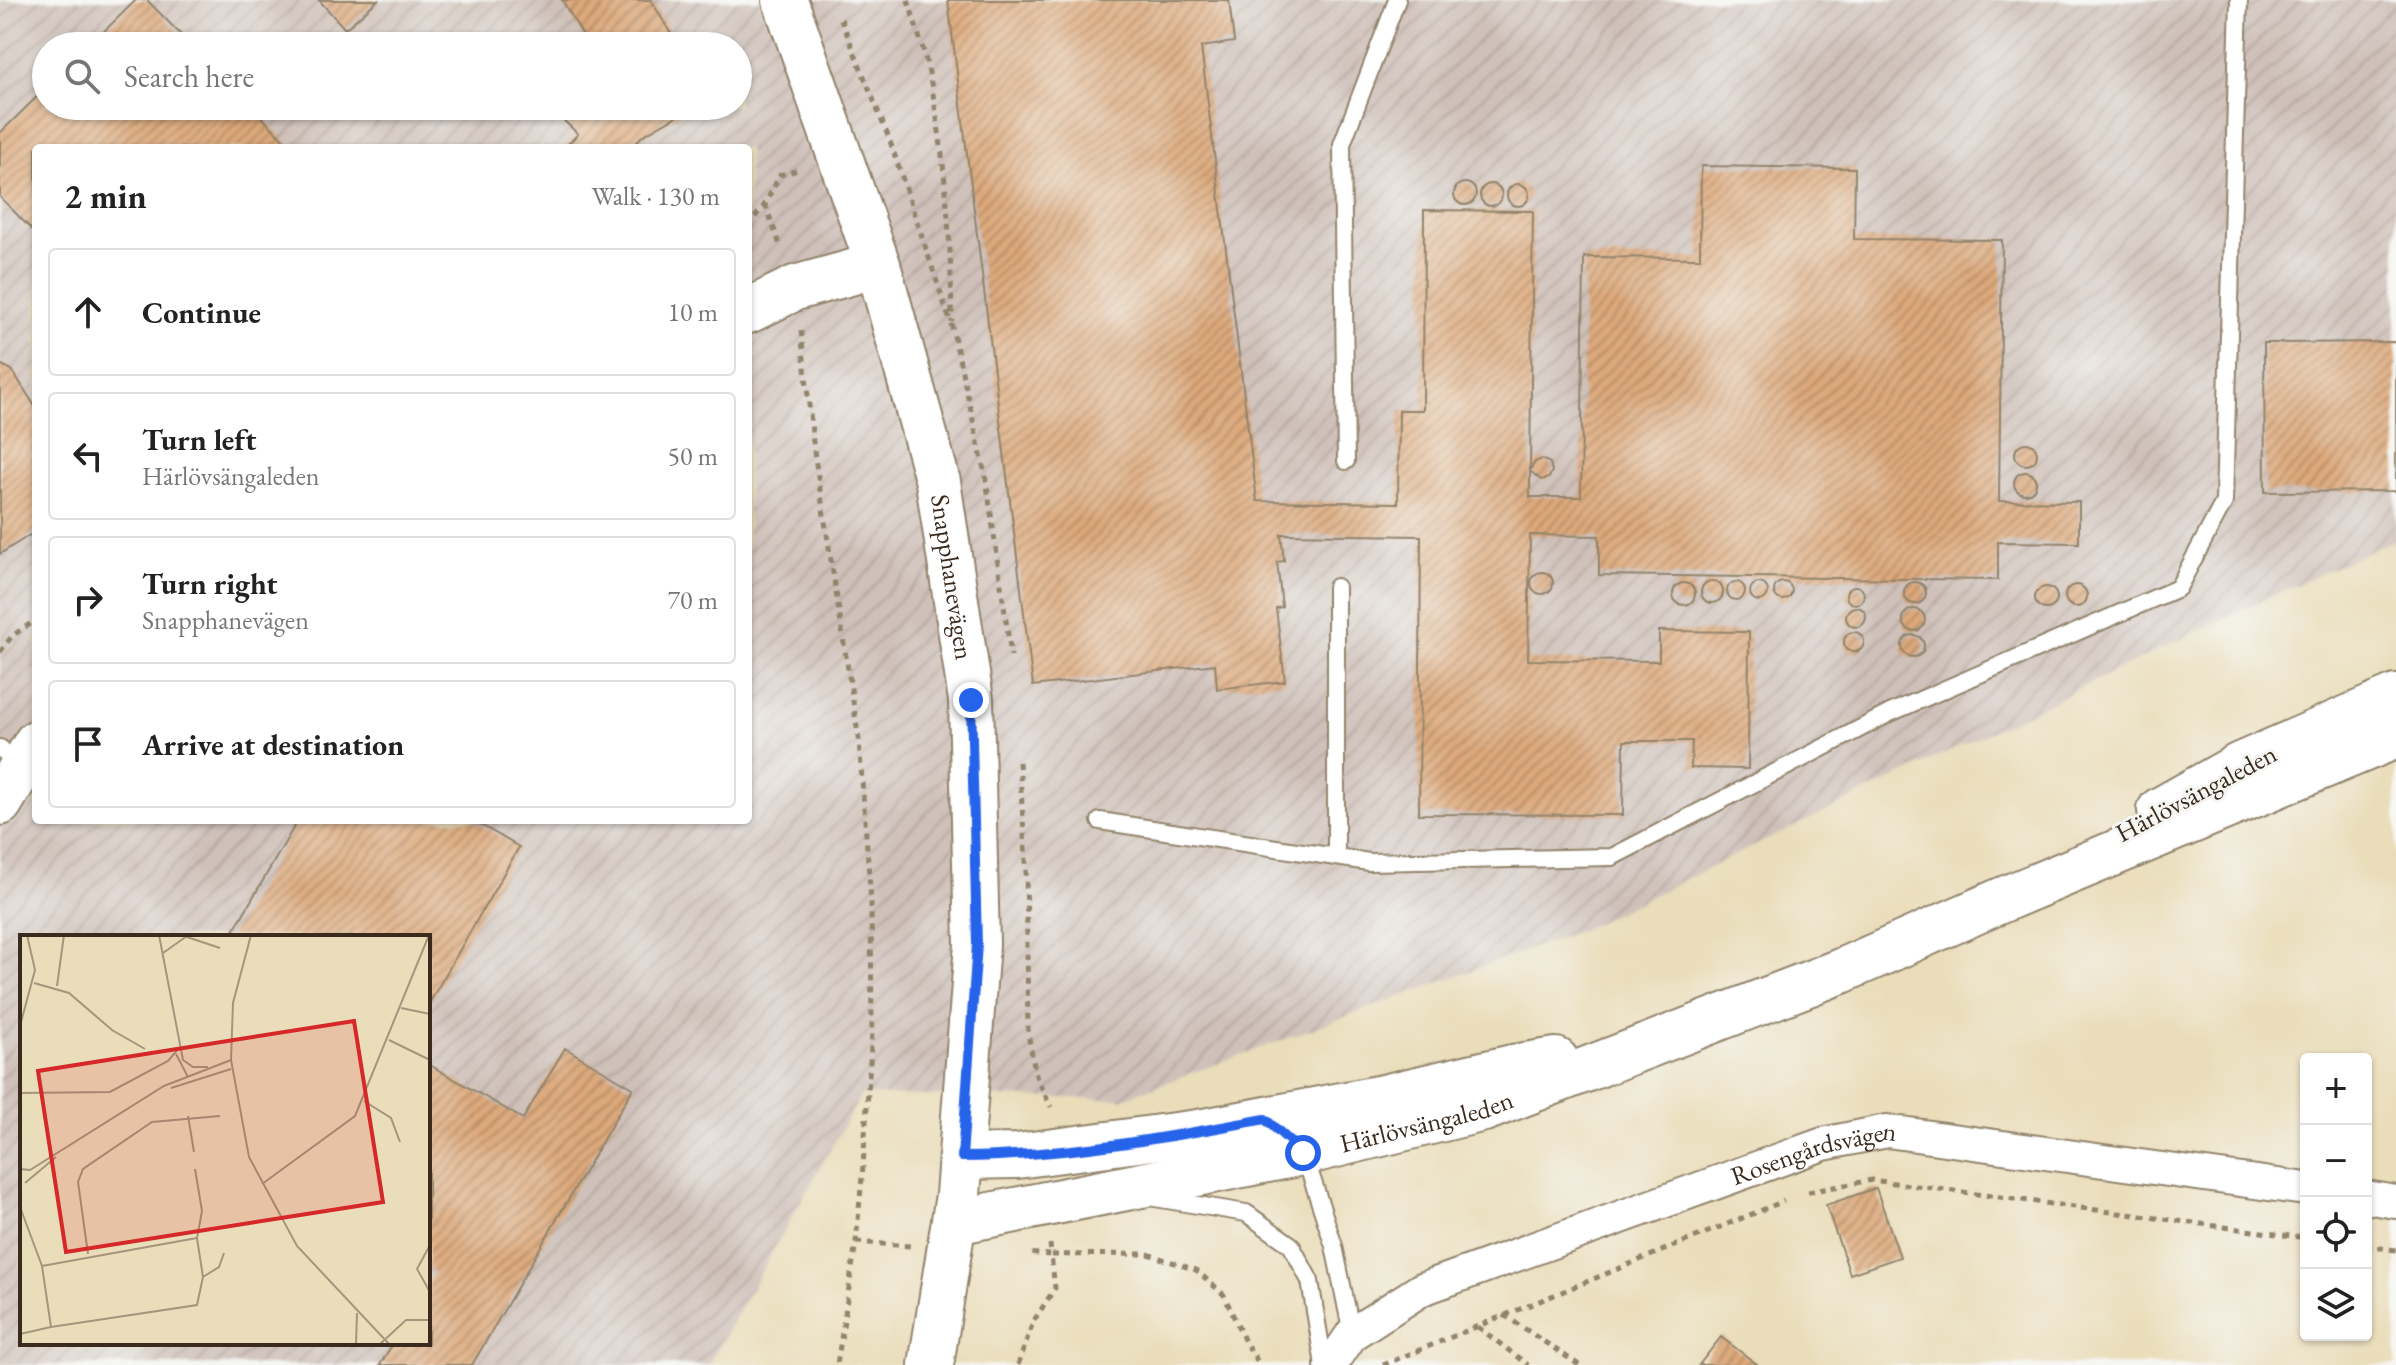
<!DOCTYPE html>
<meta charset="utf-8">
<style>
body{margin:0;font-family:"EB Garamond",serif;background:#f2f2f2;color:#222}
.controls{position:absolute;right:24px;bottom:24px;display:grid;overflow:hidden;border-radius:8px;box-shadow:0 2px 6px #0004}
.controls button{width:72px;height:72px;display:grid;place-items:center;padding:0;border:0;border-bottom:2px solid #e0e0e0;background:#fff;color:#222;font:40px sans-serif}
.stop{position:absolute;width:24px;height:24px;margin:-18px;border:6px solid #2563eb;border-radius:50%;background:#fff}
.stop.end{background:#2563eb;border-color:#fff;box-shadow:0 2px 8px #0008}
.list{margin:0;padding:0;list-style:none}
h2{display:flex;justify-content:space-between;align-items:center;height:104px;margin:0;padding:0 32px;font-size:34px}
h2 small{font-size:26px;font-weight:400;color:#767676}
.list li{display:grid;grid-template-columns:52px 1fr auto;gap:24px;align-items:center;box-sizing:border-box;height:128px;margin:0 16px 16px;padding:0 16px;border:2px solid #e0e0e0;border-radius:8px}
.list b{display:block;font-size:30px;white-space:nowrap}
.list p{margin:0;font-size:26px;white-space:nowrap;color:#767676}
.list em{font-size:26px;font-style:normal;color:#767676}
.icon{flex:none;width:44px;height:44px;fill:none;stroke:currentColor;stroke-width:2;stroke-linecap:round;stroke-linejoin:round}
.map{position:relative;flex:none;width:2396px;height:1365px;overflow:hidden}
.search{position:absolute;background:#fff;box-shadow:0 2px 6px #0004;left:32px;top:32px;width:720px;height:88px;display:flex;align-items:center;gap:20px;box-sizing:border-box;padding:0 28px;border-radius:44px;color:#767676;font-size:30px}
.panel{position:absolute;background:#fff;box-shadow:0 2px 6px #0004;left:32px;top:144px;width:720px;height:680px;border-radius:8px}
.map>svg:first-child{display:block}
</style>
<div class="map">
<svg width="2396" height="1365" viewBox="0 0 2396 1365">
<defs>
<pattern id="industrial-furrows" width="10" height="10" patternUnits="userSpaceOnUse" patternTransform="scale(2)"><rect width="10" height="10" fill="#cfc1ba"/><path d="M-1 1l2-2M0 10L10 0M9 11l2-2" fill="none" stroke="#b3a69f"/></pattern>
<pattern id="building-hatch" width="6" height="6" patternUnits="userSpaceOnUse" patternTransform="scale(2)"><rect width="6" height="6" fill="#dda97b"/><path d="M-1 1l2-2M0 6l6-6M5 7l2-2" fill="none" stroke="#b48a64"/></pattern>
</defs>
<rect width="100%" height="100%" fill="#f6f6f2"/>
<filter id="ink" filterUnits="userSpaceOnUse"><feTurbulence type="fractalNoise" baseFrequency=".0125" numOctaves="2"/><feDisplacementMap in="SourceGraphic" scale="16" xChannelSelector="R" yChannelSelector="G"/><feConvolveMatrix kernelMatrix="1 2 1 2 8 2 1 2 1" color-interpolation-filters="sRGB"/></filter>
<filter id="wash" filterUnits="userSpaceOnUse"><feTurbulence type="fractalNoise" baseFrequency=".006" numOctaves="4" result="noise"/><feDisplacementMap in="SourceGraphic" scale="32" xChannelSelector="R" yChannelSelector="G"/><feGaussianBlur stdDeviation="1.8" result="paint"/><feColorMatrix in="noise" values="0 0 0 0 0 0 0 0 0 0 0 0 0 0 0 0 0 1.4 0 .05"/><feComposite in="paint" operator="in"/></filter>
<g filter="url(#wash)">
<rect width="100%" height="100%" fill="#eaddba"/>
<path fill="url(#industrial-furrows)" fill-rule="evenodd" d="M0 0H2396V539L2249 606 1579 931 1121 1099 861 1095 708 1365H0ZM46 46H738V106H46ZM36 148H748V820H36ZM22 937H428V1343H22Z"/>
<g id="blocks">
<path fill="url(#building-hatch)" d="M136 0H147L192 46H89Z
M319 0H378L345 29Z
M562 0H651L678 46H589Z
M948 0H1229L1234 42 1201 47 1257 501 1398 503 1399 410H1423L1424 210 1533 211 1530 470 1535 462 1542 459 1550 463 1552 471 1549 478 1541 480 1530 471V497H1581L1584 257 1700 258 1701 166 1855 168 1854 239 2002 240 1999 501 2079 502V543L1998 542V580L1599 575V536L1530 535 1528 660 1659 661V631L1749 632 1748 769 1691 768 1692 741H1624L1623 815 1419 814 1421 536 1281 534 1284 561 1277 562 1282 607 1276 608 1285 681 1217 689 1215 664 1033 686Z
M46 88V106H251L292 148H36V234L0 197V133Z
M570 106H694L642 136 631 148H564L578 134 559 116Z
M1454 194a11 11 0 1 1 22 0a11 11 0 1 1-22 0Z
M1480 195a11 11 0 1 1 22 0a11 11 0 1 1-22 0Z
M1507 195a11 11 0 1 1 22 0a11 11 0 1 1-22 0Z
M2396 342V491L2265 492 2264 343Z
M0 364 12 370 36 408V531L0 554Z
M2015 454a11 11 0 1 1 22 0a11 11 0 1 1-22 0Z
M2014 483a11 11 0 1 1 22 0a11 11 0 1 1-22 0Z
M1531 583a11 11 0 1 1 22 0a11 11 0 1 1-22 0Z
M1701 592a11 11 0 1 1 22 0a11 11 0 1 1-22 0Z
M1904 593a11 11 0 1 1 22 0a11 11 0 1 1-22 0Z
M1727 591a9 9 0 1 1 18 0a9 9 0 1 1-18 0Z
M1774 591a9 9 0 1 1 18 0a9 9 0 1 1-18 0Z
M1673 594a11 11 0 1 1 22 0a11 11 0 1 1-22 0Z
M1750 592a9 9 0 1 1 18 0a9 9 0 1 1-18 0Z
M2065 596a11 11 0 1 1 22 0a11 11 0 1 1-22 0Z
M1846 595a9 9 0 1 1 18 0a9 9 0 1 1-18 0Z
M2035 598a11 11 0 1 1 22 0a11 11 0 1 1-22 0Z
M1846 617a10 10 0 1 1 20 0a10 10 0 1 1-20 0Z
M1903 620a11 11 0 1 1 22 0a11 11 0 1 1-22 0Z
M1844 642a10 10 0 1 1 20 0a10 10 0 1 1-20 0Z
M1902 646a11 11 0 1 1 22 0a11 11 0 1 1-22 0Z
M298 820H472L519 847 428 1005V937H230Z
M565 1048 633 1088 472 1365H380L393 1343H428V1283L434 1272 428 1268V1064L523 1119Z
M1876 1188 1900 1257 1850 1274 1826 1205Z
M1721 1337 1758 1365H1699Z"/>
</g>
</g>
<g filter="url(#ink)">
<use href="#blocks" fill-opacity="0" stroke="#92846c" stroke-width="2"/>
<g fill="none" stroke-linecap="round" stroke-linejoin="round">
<g stroke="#92846c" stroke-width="20">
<path id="lane" d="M1346 461 1342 144 1397 0
M1336 587V857
M0 748 20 766
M1100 821 1369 862 1612 857 1890 713 2178 588 2224 502 2239 0
M1304 1154 1334 1246 1352 1334
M1155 1198 1246 1213 1291 1245 1310 1281 1324 1365"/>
</g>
<g stroke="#92846c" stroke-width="36">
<g id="street">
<path d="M2366 1197 2396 1202"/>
<path id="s1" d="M1331 1365 1352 1334 1422 1289 1823 1144 1887 1131 2306 1189"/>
</g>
</g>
<g stroke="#92846c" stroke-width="48">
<g id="secondary">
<path id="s2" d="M785 0 878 265 938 482 971 700 977 944 958 1195 931 1365"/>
<path d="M748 311 795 288 878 265"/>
<path d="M0 803 36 743"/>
<path d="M2160 810 2240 765 2396 697"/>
<path d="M962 1157 1017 1156 1198 1132 1388 1096 1513 1067 1556 1060"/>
<path id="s3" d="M955 1222 1303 1153 1484 1109 1841 971 2002 900 2396 736"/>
</g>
</g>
<path stroke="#92846c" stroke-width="5" stroke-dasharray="6 6" stroke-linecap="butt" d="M908 0C916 27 926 55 931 83 946 162 951 242 952 322
M841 19 890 141 952 327 986 478 1011 656
M765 204 781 248
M748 227 765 204 780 175 801 169
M801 331 814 451 859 740 871 902 872 1032 863 1166 856 1242 837 1365
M0 652 12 636 36 620
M1019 762 1026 861 1028 1034 1036 1076 1051 1107
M1808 1192 1872 1180 2306 1238
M856 1242 910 1246
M1050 1244 1051 1255 1148 1254 1196 1270 1224 1295 1245 1342 1260 1365
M2366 1246 2396 1250
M1504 1315 1579 1365
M1478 1327 1528 1365
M1018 1365 1033 1322 1055 1288 1051 1255 1027 1253
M1383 1365 1784 1201"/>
<use href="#lane" stroke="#fff" stroke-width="16"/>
<use href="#street" stroke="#fff" stroke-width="32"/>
<use href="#secondary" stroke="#fff" stroke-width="44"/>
</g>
</g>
<g fill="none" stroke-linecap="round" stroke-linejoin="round" filter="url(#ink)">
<path stroke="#2563eb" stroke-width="10" d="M971 700 977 944 962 1157C1064 1156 1166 1138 1265 1119L1303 1153"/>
</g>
<g text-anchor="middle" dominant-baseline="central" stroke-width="6" stroke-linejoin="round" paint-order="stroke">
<g font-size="26" fill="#3b2a1e" stroke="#f6f6f2">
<text stroke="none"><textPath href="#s2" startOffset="602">Snapphanevägen</textPath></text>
<text transform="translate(2196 793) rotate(-28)">Härlövsängaleden</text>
<text stroke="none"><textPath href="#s3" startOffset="482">Härlövsängaleden</textPath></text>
<text stroke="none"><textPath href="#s1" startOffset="536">Rosengårdsvägen</textPath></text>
</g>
</g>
<g transform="translate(20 935)">
<rect width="410" height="410" fill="#eaddba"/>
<path fill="none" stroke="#a4957c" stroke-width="2" d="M139 0 163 125 173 132H188M231 0 213 68 211 125 229 222 277 311 370 410M167 2 200 13M143 18 167 1M14 48 49 58 92 95 125 114M37 51 44 0M381 73 410 79M0 91 15 35 7 0M369 105 410 125M156 119 168 142M151 153 211 134M0 158 90 157 148 126 159 113M344 166 371 183 380 207M168 181 174 217M0 234 10 235 144 151 211 125M175 234 182 276 177 303M5 248 36 222M242 249 335 181 409 0M0 272 22 331 31 392 0 399M410 310 397 334 410 357M68 319 58 247 63 234 132 187 200 181M22 331 177 303 183 342 177 370 31 392M183 342 199 332 204 318M336 410 337 378M359 410 386 385H410"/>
<path fill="#d62828" fill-opacity="0.15" stroke="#d62828" stroke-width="4" d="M334 86 363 267 46 317 18 136Z"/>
<rect width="410" height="410" fill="none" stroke="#3b2a1e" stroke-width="4"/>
</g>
</svg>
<div class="controls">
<button>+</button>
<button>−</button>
<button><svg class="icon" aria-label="locate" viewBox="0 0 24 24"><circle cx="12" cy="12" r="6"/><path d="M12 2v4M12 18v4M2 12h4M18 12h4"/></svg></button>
<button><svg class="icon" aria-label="layers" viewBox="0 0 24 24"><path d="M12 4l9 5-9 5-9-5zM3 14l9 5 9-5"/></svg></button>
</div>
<div class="stop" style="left:1303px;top:1153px"></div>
<div class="stop end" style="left:971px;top:700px"></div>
<div class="search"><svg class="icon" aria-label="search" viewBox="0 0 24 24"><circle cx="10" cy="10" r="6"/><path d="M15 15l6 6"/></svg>Search here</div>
<section class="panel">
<h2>2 min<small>Walk · 130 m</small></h2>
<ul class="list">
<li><svg class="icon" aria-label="ahead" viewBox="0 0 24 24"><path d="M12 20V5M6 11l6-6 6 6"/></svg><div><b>Continue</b></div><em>10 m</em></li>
<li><svg class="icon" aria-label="left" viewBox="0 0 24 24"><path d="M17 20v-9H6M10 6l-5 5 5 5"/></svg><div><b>Turn left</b><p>Härlövsängaleden</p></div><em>50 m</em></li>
<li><svg class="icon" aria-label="right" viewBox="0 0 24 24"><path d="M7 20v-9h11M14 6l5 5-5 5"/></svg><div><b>Turn right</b><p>Snapphanevägen</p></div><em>70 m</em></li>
<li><svg class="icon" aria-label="arrive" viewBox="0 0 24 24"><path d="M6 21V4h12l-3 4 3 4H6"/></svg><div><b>Arrive at destination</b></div></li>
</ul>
</section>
</div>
